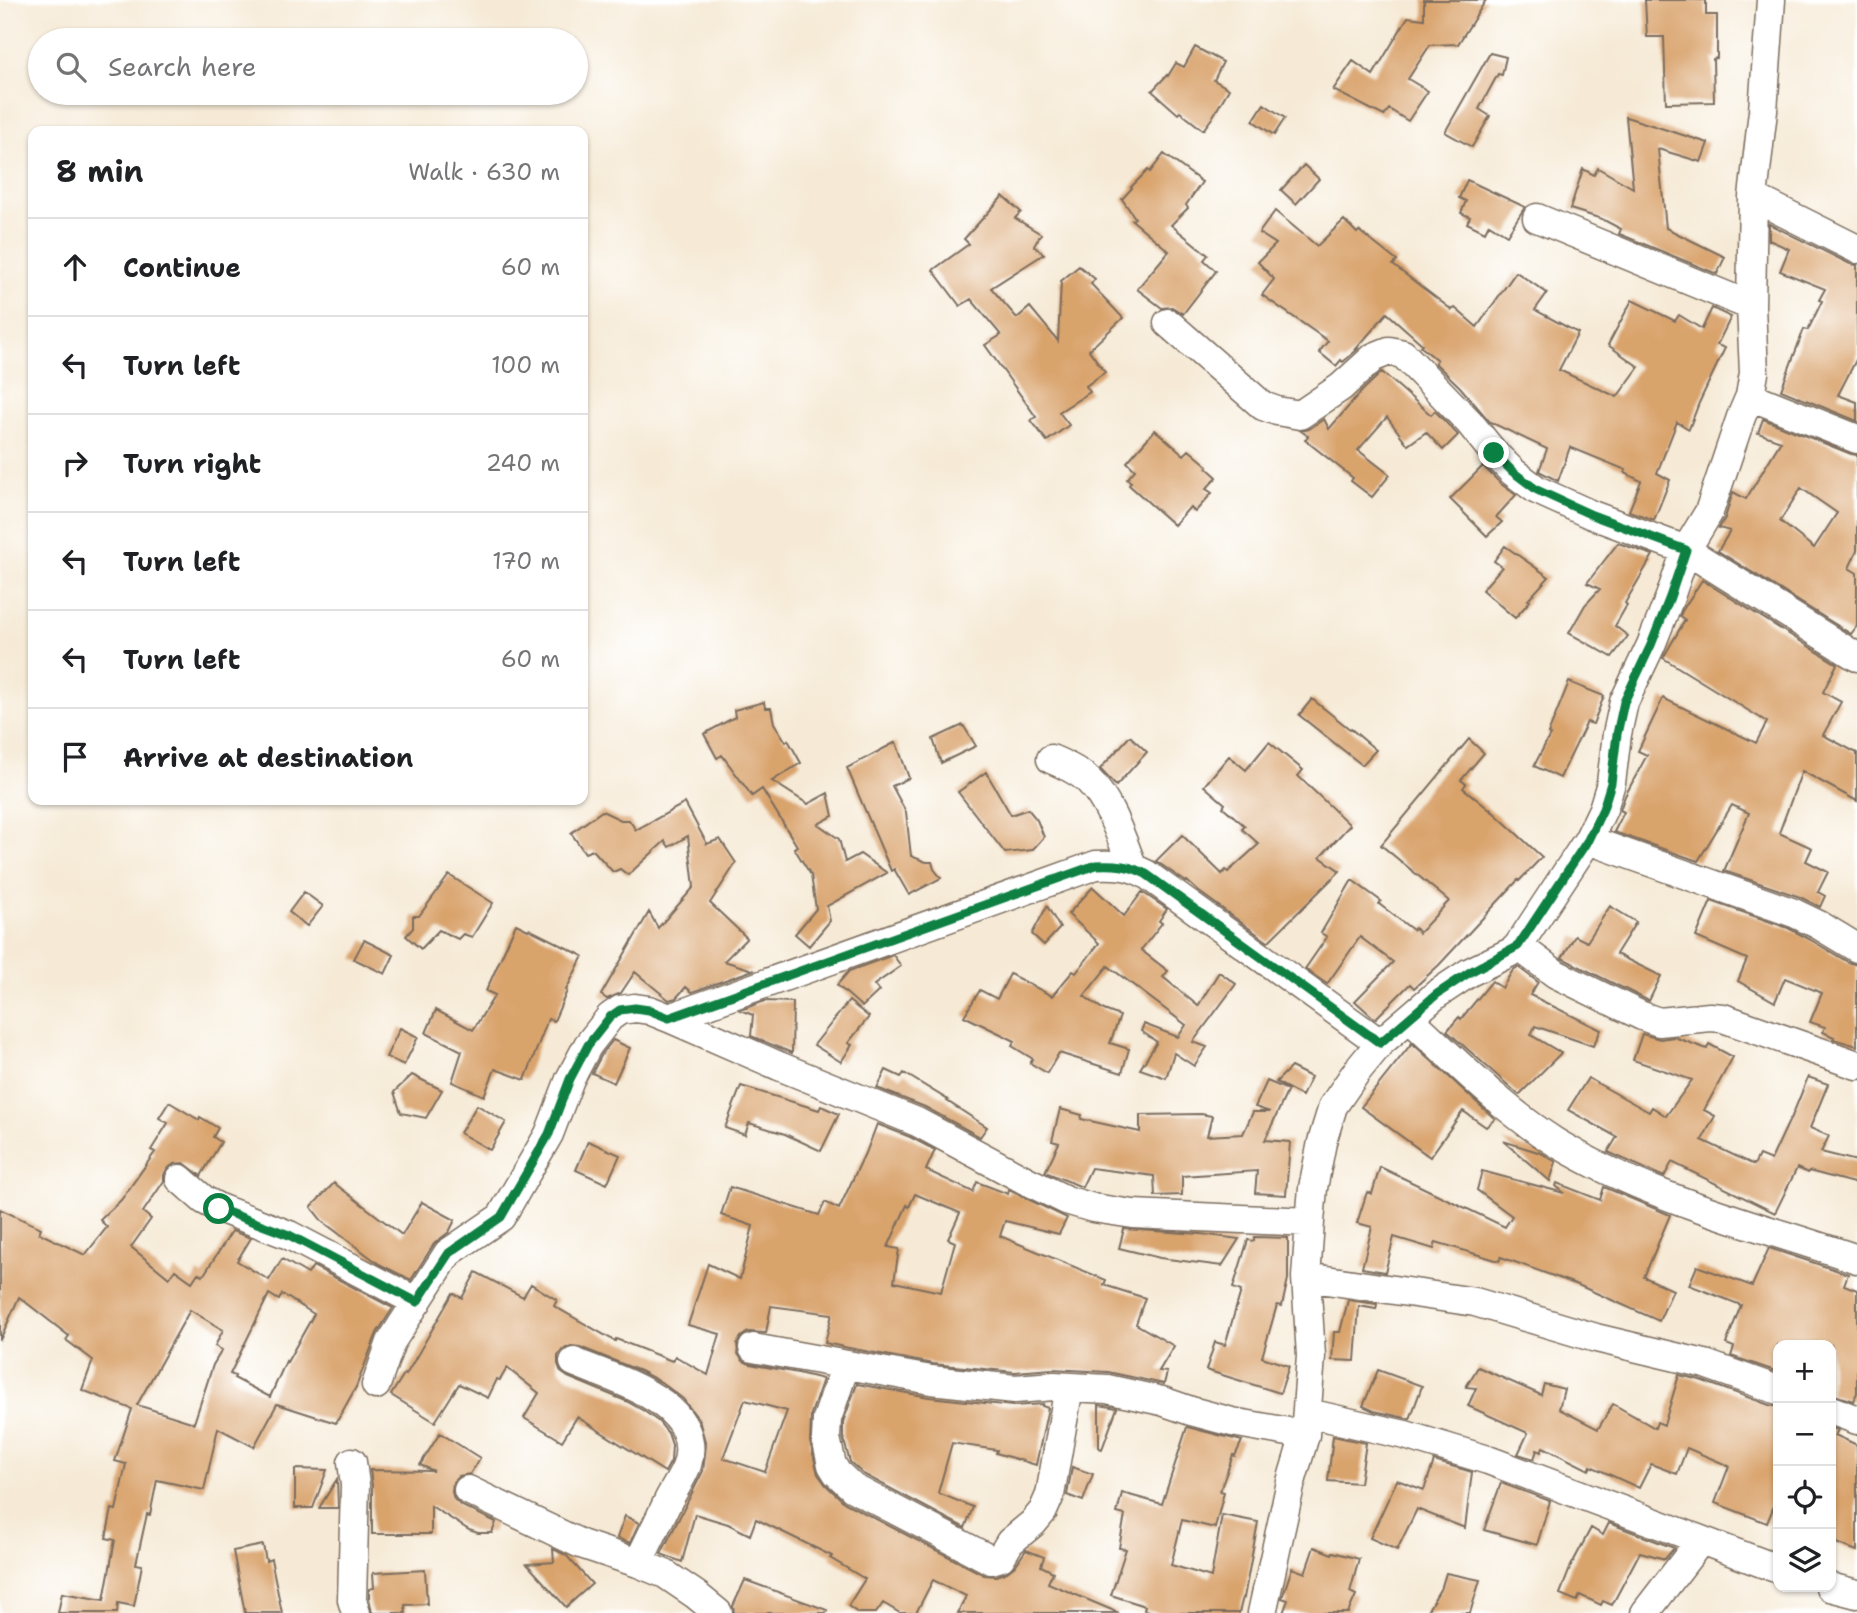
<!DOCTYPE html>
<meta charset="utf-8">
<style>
body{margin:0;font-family:"Shantell Sans",sans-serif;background:#f2f2f2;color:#202124}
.controls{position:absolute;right:21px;bottom:21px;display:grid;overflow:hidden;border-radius:14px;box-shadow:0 2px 5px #0004}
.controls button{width:63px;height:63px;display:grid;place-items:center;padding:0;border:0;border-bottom:2px solid #e0e0e0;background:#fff;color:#202124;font:35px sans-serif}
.stop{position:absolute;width:21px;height:21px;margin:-16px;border:5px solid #0b8043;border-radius:50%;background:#fff}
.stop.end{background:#0b8043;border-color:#fff;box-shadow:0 2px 7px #0008}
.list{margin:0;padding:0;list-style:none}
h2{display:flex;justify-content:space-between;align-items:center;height:91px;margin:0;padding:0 28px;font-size:30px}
h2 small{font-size:23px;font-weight:400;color:#757577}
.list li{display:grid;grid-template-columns:46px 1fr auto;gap:21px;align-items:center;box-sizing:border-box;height:98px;padding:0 28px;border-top:2px solid #e0e0e0}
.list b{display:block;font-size:26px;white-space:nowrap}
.list em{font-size:23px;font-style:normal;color:#757577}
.icon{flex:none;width:38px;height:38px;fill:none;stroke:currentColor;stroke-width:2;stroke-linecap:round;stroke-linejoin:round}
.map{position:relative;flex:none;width:1857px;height:1613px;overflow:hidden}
.search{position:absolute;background:#fff;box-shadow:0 2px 5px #0004;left:28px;top:28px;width:560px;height:77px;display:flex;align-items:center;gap:18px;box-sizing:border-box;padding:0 24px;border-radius:38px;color:#757577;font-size:26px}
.panel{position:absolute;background:#fff;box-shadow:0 2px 5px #0004;left:28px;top:126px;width:560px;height:679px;border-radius:14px}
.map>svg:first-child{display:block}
</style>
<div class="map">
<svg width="1857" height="1613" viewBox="0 0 1857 1613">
<rect width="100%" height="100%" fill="#fff"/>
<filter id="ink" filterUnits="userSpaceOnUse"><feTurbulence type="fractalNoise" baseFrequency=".0143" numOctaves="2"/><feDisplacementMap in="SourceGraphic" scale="14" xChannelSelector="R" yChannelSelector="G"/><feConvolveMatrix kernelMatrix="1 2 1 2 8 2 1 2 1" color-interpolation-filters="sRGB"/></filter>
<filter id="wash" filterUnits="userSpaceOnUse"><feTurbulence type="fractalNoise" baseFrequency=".00686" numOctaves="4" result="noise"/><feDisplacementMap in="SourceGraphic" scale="28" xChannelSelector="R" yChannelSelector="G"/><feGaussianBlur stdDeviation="1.57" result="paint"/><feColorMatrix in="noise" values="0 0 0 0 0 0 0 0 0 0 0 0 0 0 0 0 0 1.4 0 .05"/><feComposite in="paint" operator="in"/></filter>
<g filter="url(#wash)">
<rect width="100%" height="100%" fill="#f6ead6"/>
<g id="blocks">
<path fill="#d9a36c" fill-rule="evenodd" d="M1424 0H1486L1458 44 1430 45 1408 79 1428 91 1408 121 1389 109 1384 116 1333 90 1353 61 1373 75 1408 17 1424 19Z
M1645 0H1706V15H1717V58L1713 59 1714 102 1666 103 1664 37H1647Z
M1195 47 1223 62 1214 80 1229 89 1212 118 1203 130 1180 112 1178 114 1152 91 1167 75 1168 76 1176 63 1184 67Z
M1490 53 1506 57 1502 75 1498 74 1479 109 1490 116 1472 147 1445 132Z
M1264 104 1285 118 1274 135 1253 121Z
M1626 117 1708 143 1701 162 1658 149 1666 228 1725 257 1717 274 1622 235 1619 234 1621 229 1602 219 1570 209 1583 169 1594 175 1598 168 1633 188Z
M1164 154 1202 182 1186 205 1188 208 1171 225 1208 255 1204 260 1216 271 1183 314 1172 307 1162 308 1137 289 1169 251 1132 220 1135 218 1122 199 1132 188 1131 187 1148 170 1150 172Z
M1304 165 1319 179 1296 204 1281 190Z
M1467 180 1525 207 1507 235 1489 224 1485 232 1467 223 1470 217 1461 213 1466 201 1459 198Z
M1003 196 1021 212 1015 218 1041 234 1034 246 1044 254 991 288 1017 318 1030 307 1058 341 1061 281 1079 266 1095 279 1091 284 1123 318 1089 350 1105 372 1086 386 1090 392 1059 412 1069 425 1047 441 1031 420 1036 417 985 345 1001 335 971 299 960 306 933 270 969 244 964 239Z
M1275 211 1317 246 1344 220 1357 233 1359 231 1397 261 1393 265 1452 310 1455 308 1477 327 1516 272 1547 293 1535 310 1578 333 1559 370 1617 397 1639 367 1608 345 1632 300 1675 321 1679 315 1702 329 1712 308 1731 317 1717 345 1725 348 1699 403 1689 429 1677 422 1657 473 1670 480 1654 520 1629 511 1641 481 1625 473 1626 470 1570 447 1558 481 1539 471 1547 449 1490 422 1460 387 1435 363 1437 360 1420 346 1422 344 1387 313 1356 349H1358L1343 362 1341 360 1336 366 1319 352 1328 341 1262 295 1274 279 1258 262 1276 244 1259 233Z
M1769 224 1850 264 1857 265V358L1838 395 1857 402V421L1781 390 1804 329 1808 330 1822 301 1819 300 1825 289 1780 271 1789 249 1769 240Z
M1382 372 1431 415 1435 411 1458 435 1443 450 1426 432 1408 445 1387 417 1358 450 1390 475 1372 497 1351 481 1353 478 1305 440 1308 436 1301 431 1309 429 1324 419 1329 429 1363 390Z
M1763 419 1851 454 1857 455V551L1849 568 1857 573V626L1851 634 1718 551 1730 531 1719 528 1725 518 1733 492 1746 499 1781 441 1758 433ZM1801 488 1837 513 1814 548 1780 521Z
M1155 430 1184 455 1189 450 1208 466 1207 468 1217 477 1206 489 1212 493 1195 512 1190 507 1174 525 1129 485 1131 482 1127 479 1135 470 1127 462Z
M1483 466 1501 484 1516 495 1496 517 1502 522 1487 536 1450 499Z
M1618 543 1653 555 1625 603 1627 605 1615 626 1628 636 1612 657 1569 633 1585 605 1600 589 1587 583Z
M1505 546 1549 577 1528 600 1530 601 1515 618 1482 590 1502 567 1494 561Z
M1702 580 1837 664 1823 692 1841 702 1823 735 1857 753V801L1802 771 1779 833 1812 848 1806 861 1828 872 1818 892 1825 896 1820 907 1800 897 1724 871 1749 813 1732 805 1698 861 1614 832 1624 812 1620 810 1625 796 1647 755 1638 751 1663 698 1756 743 1767 722 1663 658 1685 620 1680 616 1682 611Z
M1569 682 1604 696 1593 724 1587 722 1560 778 1534 766 1550 735 1548 734Z
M1312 699 1351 730V729L1376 750 1362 765 1299 715Z
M764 702 765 708H771L774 723 786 742 788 740 801 763 772 781 808 804 828 793 833 816 818 824 839 839 845 862 860 854 887 873 827 906 830 921 809 946 795 934 816 909 811 875 794 848 797 846 762 789 752 796 722 755 717 758 704 734 735 717 734 710Z
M963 725 976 746 941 763 933 739Z
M1130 736 1147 752 1116 786 1100 769Z
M1469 739 1484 753 1461 780 1466 784 1463 788 1491 811V810L1542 857 1519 881 1518 880 1439 965 1414 988 1410 984 1375 1019 1355 1001 1393 962 1360 937 1327 984 1305 969 1327 937 1321 933 1352 880 1381 901 1379 904 1413 930 1415 928 1419 933 1449 901 1381 845Z
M896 742 909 778 892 786 906 812 911 856 926 862H932L934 869 941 878 909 895 894 869 891 871 847 768Z
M1269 742 1303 770 1298 776 1350 825 1320 857 1340 871 1268 942 1198 891 1187 881 1186 882 1156 861 1182 835 1222 874 1226 870 1228 872 1259 844 1242 829 1245 826 1223 807 1225 804 1204 786 1229 756 1246 770Z
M986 772 1011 815 1028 809 1037 820 1044 837 1032 850 1005 853 958 792Z
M685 803 707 844 720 839 736 863 710 903 747 938 724 961 753 970 692 992 686 987 676 998 669 1000 635 972 621 993 607 999 601 995 649 912 658 928 694 887 688 836 669 847 665 841 628 875 620 869 613 872 593 850 585 853 571 833 602 811 621 820H629L636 830Z
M449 875 493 903 472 937 463 934 458 939 439 930 421 949 406 936 413 928V916H419Z
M1093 887 1124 916 1142 892 1167 909 1159 921 1162 923 1141 950 1168 971 1163 977 1198 1006 1219 972 1236 984 1193 1042 1207 1047 1194 1066 1174 1053 1166 1078 1140 1069 1157 1042 1141 1031 1144 1024 1178 1037 1186 1025 1108 966 1084 996 1104 1010 1120 1016 1110 1043 1129 1049 1122 1073 1059 1053 1047 1073 1030 1063 1033 1059 1012 1046 1015 1041 964 1016 980 990 997 999 1010 974 1052 996 1073 971 1076 973 1099 943 1068 914Z
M304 892 323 906 307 926 289 912Z
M1711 901 1788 928 1811 940 1848 962 1857 965V1046L1833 1039 1834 1037 1823 1032 1825 1027 1810 1022 1822 993 1785 978 1775 1002 1738 981 1747 959 1696 937Z
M1047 906 1060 928 1044 945 1032 934Z
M1610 906 1636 922 1616 954 1661 976 1649 1001 1562 958 1575 936 1587 942Z
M516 924 528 930 529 929 583 956 566 990 567 991 554 1021 548 1019 525 1080 495 1069 484 1096 452 1082 462 1051 426 1033 436 1010 473 1030 495 995 486 991Z
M364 940 394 955 385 974 354 959Z
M893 955 901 966 874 985 879 991 862 1007 837 985 849 971Z
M1518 967 1538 982 1530 995 1601 1030 1593 1046 1535 1026 1531 1035 1561 1053 1519 1095 1447 1031 1459 1017 1461 1019 1492 981 1502 988 1513 970Z
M765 1001 793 1002 792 1053 751 1036 753 1015 740 1010Z
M849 1001 869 1017 848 1043 852 1045 841 1062 814 1045Z
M400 1028 418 1037 404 1065 386 1057Z
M1642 1034 1660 1039 1674 1037 1707 1049 1709 1044 1733 1057 1704 1110 1715 1116 1702 1140 1754 1165 1759 1155 1771 1160 1790 1119H1791L1808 1077 1828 1084 1810 1128 1829 1136 1821 1152 1857 1161V1184L1809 1171 1808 1173 1797 1168 1775 1213 1672 1162 1664 1177 1608 1152 1617 1137 1568 1110 1588 1078 1649 1112 1652 1107 1666 1116 1692 1080 1633 1060Z
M613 1040 630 1048 614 1083 592 1073 602 1054Z
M1412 1043 1495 1119 1486 1127 1463 1111 1430 1157 1361 1107Z
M1291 1067 1311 1077 1302 1096 1276 1082Z
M886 1070 901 1077 904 1073 948 1100 947 1101 987 1127 980 1137 925 1107 877 1088Z
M412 1075 442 1090 426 1118 401 1113 394 1092Z
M1267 1081 1288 1090 1265 1140 1290 1142 1286 1195 1255 1193 1257 1171 1182 1176V1195L1155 1196 1154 1176 1091 1168 1082 1187 1045 1172 1059 1143 1052 1141 1060 1109 1082 1115 1081 1119 1140 1132V1115L1201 1114 1212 1116 1207 1136 1243 1134 1253 1112H1270L1255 1107Z
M741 1086 819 1110 821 1106 839 1114 821 1151 785 1134 749 1123 745 1135 725 1128Z
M169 1102 199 1120 200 1117 218 1128 213 1137 221 1142 201 1176 184 1163 174 1164 167 1169 164 1175V1181L143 1212 151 1219 131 1247 169 1278 175 1270 192 1282 198 1273 203 1276 232 1231 251 1238 237 1261 269 1280 282 1259 308 1274 313 1266 393 1308 377 1333 356 1387 336 1423 277 1404 254 1447 218 1428 204 1490 157 1480 150 1515 147 1514 136 1564 142 1565 134 1606 118 1603 117 1613H58L62 1593 104 1600 115 1540 106 1538 112 1509 116 1510 126 1464 115 1461 132 1409 82 1390 93 1360 66 1340 69 1336 19 1297 0 1340V1209L41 1228 39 1233 85 1255 107 1227 100 1220 121 1200 155 1152 151 1150 168 1123 159 1118ZM269 1294 279 1300 282 1294 314 1314 287 1362 286 1361 270 1397 234 1378 235 1376 230 1374ZM190 1310 223 1330 215 1346 222 1350 213 1365 194 1423 137 1405Z
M477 1105 506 1122 490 1150 460 1133Z
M877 1124 910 1137 935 1150 926 1170 973 1192 977 1182 1008 1194 1009 1190 1067 1218 1059 1234 1005 1221 1000 1236 1106 1280 1104 1285 1145 1298 1136 1324 1174 1346 1159 1371 1167 1372 1164 1384 1108 1372 1052 1369 1015 1372 933 1364 849 1348 825 1343 832 1314 771 1306 766 1333 748 1332 741 1337 737 1344 738 1354 743 1361 750 1364 798 1373 823 1379 811 1414 810 1442 818 1474 826 1485 845 1503 984 1575 996 1576 1007 1572 1015 1566 1026 1550 1044 1557 1041 1566 1053 1572 1048 1583 1119 1613H958L966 1596 933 1580 916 1613H900L883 1603 876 1613H858L848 1606 865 1579 830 1558 832 1556 756 1519 750 1535 728 1524 695 1514 682 1562 661 1554 703 1471 706 1445 699 1420 683 1399 661 1382 640 1371 580 1347 571 1346 563 1349 558 1356V1364L561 1372 568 1377 626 1401 644 1411 659 1422 668 1433 672 1445 671 1461 665 1472 577 1417 562 1441 524 1418 539 1393 507 1368 500 1380 497 1379 488 1398 459 1384 435 1422 391 1395 404 1374 406 1375 453 1293 462 1298 476 1272 523 1297 531 1284 557 1300 554 1306 615 1341 616 1339 672 1361 675 1356 708 1375 720 1334 688 1325 708 1264 740 1279 753 1226 721 1215 730 1187 819 1215 825 1202 839 1209 865 1153H866ZM915 1194 960 1213 948 1239 955 1242 941 1292 894 1282 899 1249 888 1247 907 1205 909 1207ZM745 1400 787 1411 765 1472 723 1458Z
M588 1141 620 1155 607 1184 576 1170Z
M1503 1141 1541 1153 1556 1162 1550 1181Z
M1380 1167 1505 1227 1512 1216 1477 1190 1482 1171 1564 1193 1556 1186 1557 1183 1600 1200 1604 1187 1670 1215 1644 1277 1673 1290 1659 1321 1578 1285 1501 1257 1499 1261 1436 1242 1434 1249 1394 1237 1385 1272 1362 1268 1372 1227 1357 1223 1367 1192 1372 1194Z
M334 1183 402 1235 422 1202 455 1220 449 1232 434 1244 411 1280 379 1264 322 1221 311 1207Z
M1124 1229 1201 1234 1239 1239 1222 1266 1160 1258 1119 1248Z
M1254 1237 1288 1238V1279L1282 1306 1277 1305 1262 1357 1289 1366 1280 1393 1206 1370 1215 1342 1225 1345 1241 1291 1233 1288 1248 1240 1254 1241Z
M1769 1248 1848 1274 1844 1285 1857 1290V1393L1853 1401 1831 1394V1345H1778V1372L1731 1356 1734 1347 1726 1344 1741 1305 1689 1285 1697 1266 1752 1286Z
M1348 1300 1377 1304 1376 1309 1359 1306 1355 1361 1332 1360 1334 1332H1340Z
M1478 1367 1541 1395 1544 1384 1564 1389 1559 1409 1598 1429 1613 1404 1655 1428 1657 1422 1664 1425 1679 1375 1700 1380 1772 1406H1778V1496L1767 1523 1715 1503 1729 1466 1687 1448 1677 1474 1651 1464 1639 1488 1591 1466 1589 1470 1543 1447 1541 1452 1537 1450 1534 1459 1518 1454 1528 1433 1468 1406 1476 1388 1466 1387Z
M1378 1370 1422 1386 1410 1419 1374 1411 1363 1406Z
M857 1384 929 1397 1013 1406 1043 1404 1042 1406 1048 1408 1036 1465 996 1453 997 1450 952 1443 938 1493 973 1507 965 1528 863 1474 850 1462 843 1437V1422Z
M1099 1405 1117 1408 1102 1449 1099 1448Z
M1187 1427 1242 1441 1235 1456 1233 1455 1220 1491 1224 1492 1215 1528 1182 1520 1171 1565 1211 1577 1222 1515 1258 1522 1244 1598 1243 1597 1239 1613H1158L1144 1610 1145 1606 1111 1595 1126 1549 1119 1548 1125 1515 1117 1513 1122 1493 1162 1504Z
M1831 1428 1838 1430 1835 1435 1857 1445V1551L1831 1541Z
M440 1433 480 1458 470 1474 459 1476 453 1482 452 1492 454 1499 460 1505 496 1522 492 1533H478L469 1530 431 1506V1534H372V1485L370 1470 434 1471 420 1465Z
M1333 1436 1366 1443 1360 1483 1328 1481Z
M1434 1461 1472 1472 1465 1528 1417 1509 1397 1550 1370 1538 1397 1480 1424 1490Z
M1072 1467 1093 1474 1083 1501 1067 1495Z
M295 1469 327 1470 313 1508H295Z
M337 1479 338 1508H319Z
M1501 1483 1550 1501 1537 1545 1484 1530Z
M625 1516 639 1523 630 1543 617 1538Z
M1609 1523 1674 1548 1665 1559 1640 1552 1612 1605 1603 1601 1601 1605 1580 1595 1577 1601 1560 1594 1571 1566 1591 1528 1603 1535Z
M263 1545 266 1561 271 1559 282 1613H245L233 1551Z
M1314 1547 1332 1554 1333 1552 1359 1559 1350 1592 1356 1595 1348 1613H1283L1288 1600 1282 1598 1292 1568 1305 1573Z
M553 1549 566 1555 592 1584 566 1607 527 1564 554 1562Z
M425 1570 427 1604 405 1605 406 1613H372L369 1598V1589L374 1588 373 1573Z
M1446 1573 1480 1580 1470 1613H1426L1442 1586Z
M745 1580 827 1610 826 1613H734L733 1606Z"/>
</g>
</g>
<g filter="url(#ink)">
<use href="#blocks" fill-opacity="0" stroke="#7c6d5e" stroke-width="2"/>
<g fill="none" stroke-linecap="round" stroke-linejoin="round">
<g stroke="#7c6d5e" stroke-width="31">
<path id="street" d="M1753 197 1857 249
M1537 218 1751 306
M1168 323 1263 406 1277 411 1300 415 1341 387 1374 357 1389 351 1403 354 1469 422 1494 453 1513 472 1537 490 1592 515 1686 550 1857 657
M1750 396 1857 439
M1051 759C1063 764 1079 771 1089 781 1110 802 1122 840 1133 868
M1588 840 1794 913 1819 925 1857 948
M1518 946 1556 974 1642 1016 1659 1022 1710 1017 1723 1018 1857 1065
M669 1018 1096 865C1114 864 1129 865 1146 874L1380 1043
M1409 1018C1456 1061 1501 1108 1555 1142 1649 1199 1754 1224 1857 1259
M180 1179 204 1200 219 1208 289 1235 417 1302
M1306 1277 1475 1302 1596 1338 1705 1364 1778 1390
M753 1348 931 1380 1015 1389 1054 1386 1107 1389 1162 1401 1191 1411 1232 1422 1305 1435
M574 1362C616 1380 705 1403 687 1465 683 1476 675 1488 669 1499 659 1520 649 1541 638 1563
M845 1366 827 1419 826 1438 832 1465 837 1473 853 1488 991 1560 1001 1557 1010 1542 1033 1523 1043 1511 1050 1495 1069 1387
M376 1385 391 1342 448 1253 501 1217 549 1134 570 1079 588 1045 610 1017 620 1010 635 1008 649 1010 669 1018 779 1066 917 1122 1027 1181 1066 1200 1093 1208 1133 1214 1310 1222
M1831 1410 1857 1420
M1308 1413 1405 1435 1488 1460 1778 1569
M352 1462 355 1485 352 1600 356 1613
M468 1490 581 1544 638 1563 665 1574 696 1595 718 1613
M1830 1587 1857 1594
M1262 1613 1291 1482 1305 1435 1311 1356 1306 1277 1310 1222 1313 1188 1322 1142 1333 1106 1357 1071 1380 1043 1437 994 1470 972 1513 951 1518 946 1588 840 1603 809 1611 783 1617 734 1624 702 1651 645 1670 597 1686 550 1709 512 1741 417 1750 396 1754 373 1751 306 1753 197 1763 111 1771 0
M1645 1613 1701 1540"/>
</g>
<use href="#street" stroke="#fff" stroke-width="28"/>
</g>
</g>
<g fill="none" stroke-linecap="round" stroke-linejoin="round" filter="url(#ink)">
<path stroke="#0b8043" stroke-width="9" d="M219 1209 289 1235 417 1302 449 1253 501 1217 549 1134 570 1079 588 1045 610 1017 620 1010 635 1008 649 1010 669 1018 1096 865C1114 864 1129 865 1146 874L1380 1043 1437 994 1470 972 1518 946 1588 840 1603 809 1611 783 1617 734 1624 702 1651 645 1670 597 1686 550 1592 515 1537 490 1513 472 1494 453"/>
</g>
</svg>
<div class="controls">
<button>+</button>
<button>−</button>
<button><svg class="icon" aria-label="locate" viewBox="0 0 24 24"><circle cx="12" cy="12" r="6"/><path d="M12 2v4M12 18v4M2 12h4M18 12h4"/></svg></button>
<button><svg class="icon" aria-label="layers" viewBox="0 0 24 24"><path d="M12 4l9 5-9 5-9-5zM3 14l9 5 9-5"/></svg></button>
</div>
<div class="stop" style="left:219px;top:1209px"></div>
<div class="stop end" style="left:1494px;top:453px"></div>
<div class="search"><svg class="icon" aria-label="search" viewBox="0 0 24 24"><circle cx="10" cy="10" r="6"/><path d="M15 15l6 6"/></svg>Search here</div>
<section class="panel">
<h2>8 min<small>Walk · 630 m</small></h2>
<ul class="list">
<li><svg class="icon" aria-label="ahead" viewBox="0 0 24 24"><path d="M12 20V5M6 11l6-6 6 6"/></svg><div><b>Continue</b></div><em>60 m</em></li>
<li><svg class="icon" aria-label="left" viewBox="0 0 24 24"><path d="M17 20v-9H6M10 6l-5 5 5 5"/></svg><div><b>Turn left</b></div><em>100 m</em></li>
<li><svg class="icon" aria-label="right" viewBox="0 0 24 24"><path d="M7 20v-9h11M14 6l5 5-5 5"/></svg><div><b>Turn right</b></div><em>240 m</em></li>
<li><svg class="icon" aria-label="left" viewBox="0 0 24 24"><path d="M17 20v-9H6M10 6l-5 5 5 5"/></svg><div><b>Turn left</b></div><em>170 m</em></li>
<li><svg class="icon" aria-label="left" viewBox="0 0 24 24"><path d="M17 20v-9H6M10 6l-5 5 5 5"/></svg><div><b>Turn left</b></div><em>60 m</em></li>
<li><svg class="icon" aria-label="arrive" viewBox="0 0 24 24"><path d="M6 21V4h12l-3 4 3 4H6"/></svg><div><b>Arrive at destination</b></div></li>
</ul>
</section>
</div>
